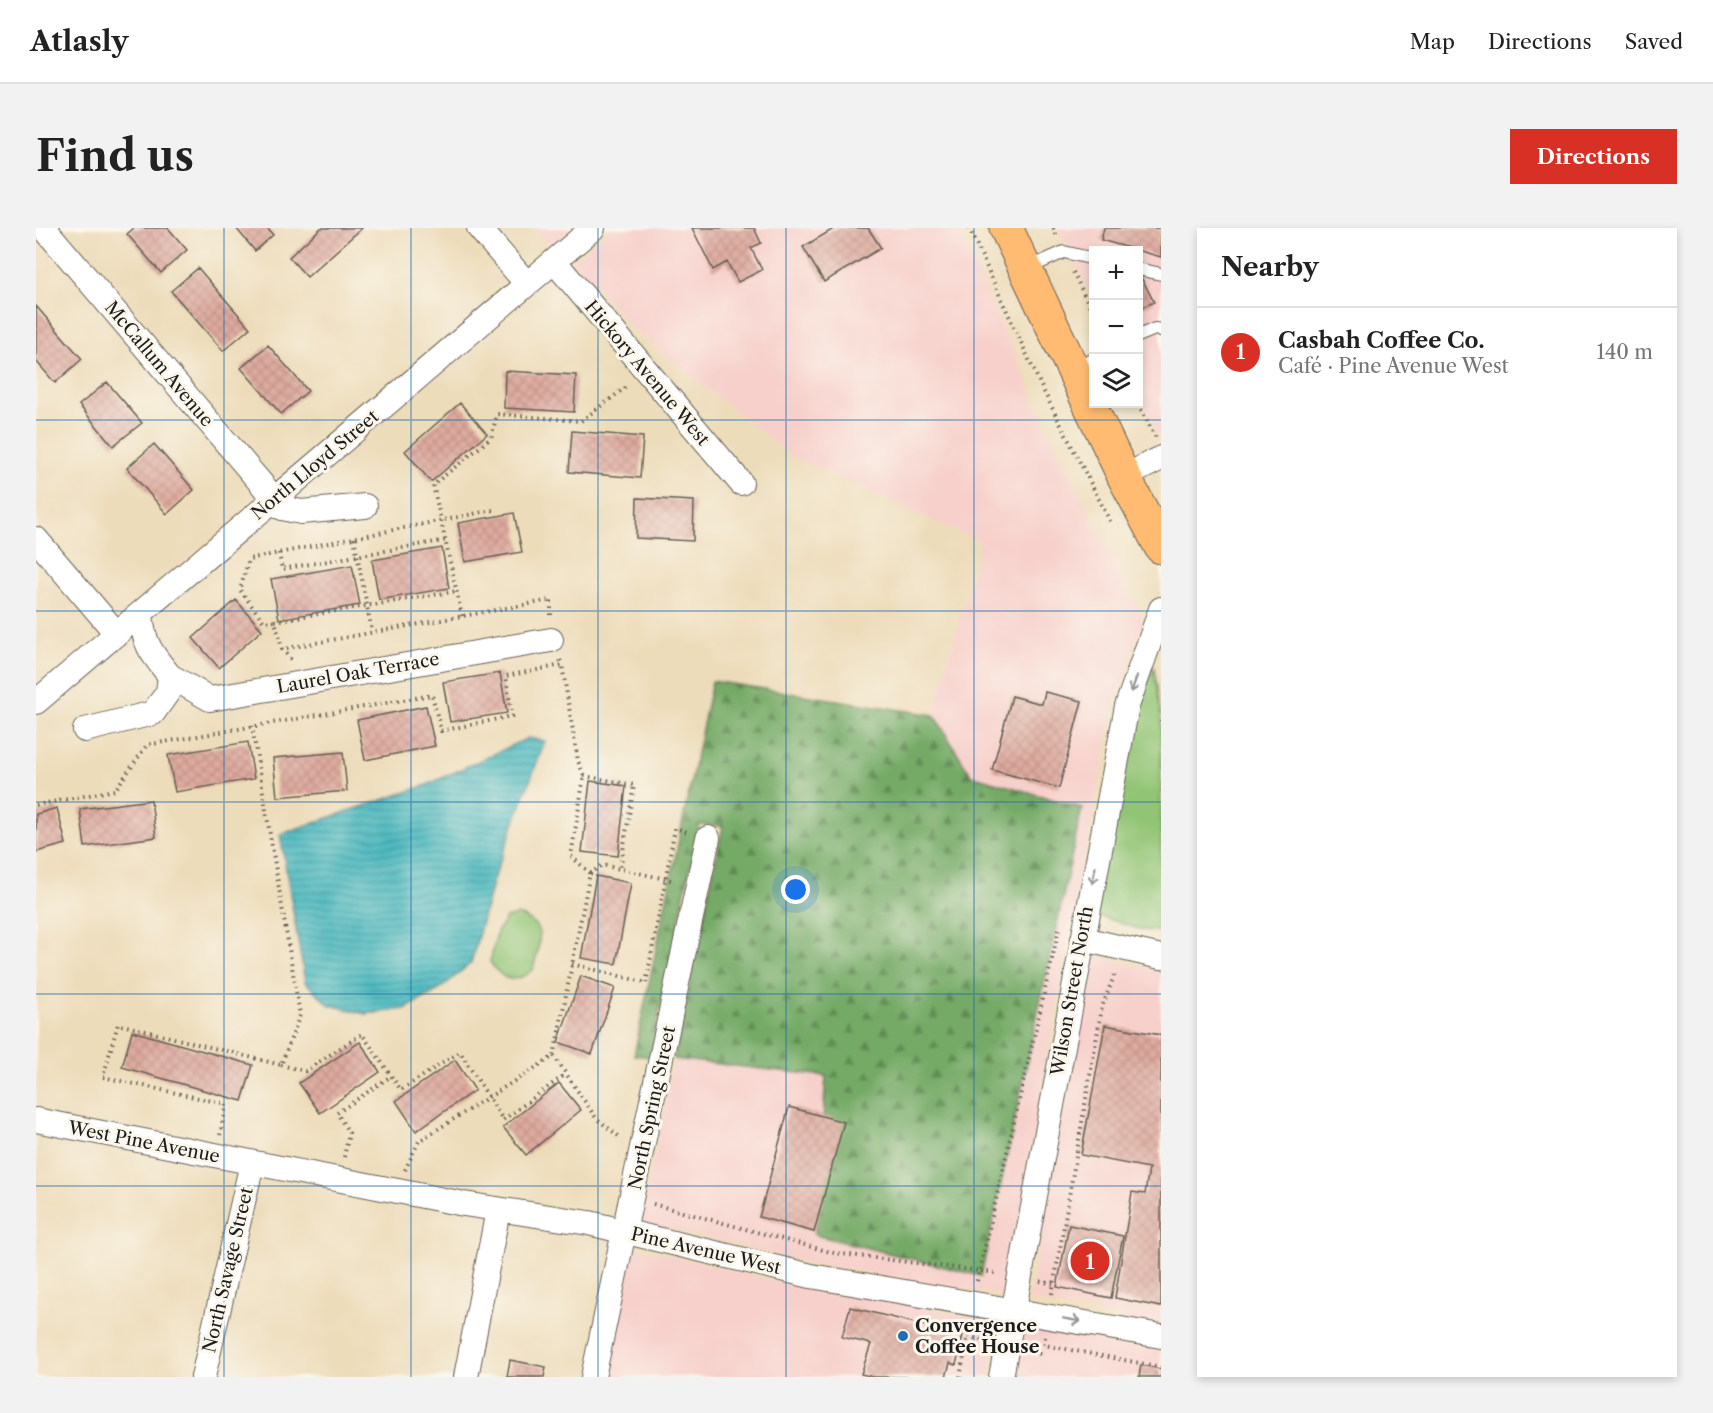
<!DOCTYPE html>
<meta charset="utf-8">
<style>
body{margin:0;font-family:"Libre Caslon Text",serif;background:#f2f2f2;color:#222}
.controls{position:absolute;right:18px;top:18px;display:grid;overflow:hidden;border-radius:0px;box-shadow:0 3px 9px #0003}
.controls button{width:54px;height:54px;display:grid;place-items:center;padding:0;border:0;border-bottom:2px solid #e0e0e0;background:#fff;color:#222;font:30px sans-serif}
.you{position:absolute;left:760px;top:662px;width:21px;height:21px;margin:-15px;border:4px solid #fff;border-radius:50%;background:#1a73e8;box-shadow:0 0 0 9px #1a73e833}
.badge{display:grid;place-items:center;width:39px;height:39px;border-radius:50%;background:#d93025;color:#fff;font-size:20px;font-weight:700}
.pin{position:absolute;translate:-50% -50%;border:3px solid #fff;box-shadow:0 2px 6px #0006}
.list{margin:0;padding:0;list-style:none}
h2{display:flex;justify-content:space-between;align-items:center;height:78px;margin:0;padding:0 24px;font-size:26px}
h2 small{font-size:20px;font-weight:400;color:#767676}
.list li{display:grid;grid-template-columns:39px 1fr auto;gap:18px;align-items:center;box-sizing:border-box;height:90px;padding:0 24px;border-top:2px solid #e0e0e0}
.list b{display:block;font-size:22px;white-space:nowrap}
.list p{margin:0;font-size:20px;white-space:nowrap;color:#767676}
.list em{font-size:20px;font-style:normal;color:#767676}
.icon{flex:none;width:33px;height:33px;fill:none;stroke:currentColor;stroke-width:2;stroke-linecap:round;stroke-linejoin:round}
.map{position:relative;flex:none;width:1125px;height:1149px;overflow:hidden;border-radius:0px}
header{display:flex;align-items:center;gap:36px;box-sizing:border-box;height:84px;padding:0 30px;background:#fff;border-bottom:2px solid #e0e0e0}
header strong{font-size:28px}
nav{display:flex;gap:33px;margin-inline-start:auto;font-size:21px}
.intro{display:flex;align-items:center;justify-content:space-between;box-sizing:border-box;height:144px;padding:0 36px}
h1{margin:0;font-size:42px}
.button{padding:15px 27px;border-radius:0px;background:#d93025;color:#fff;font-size:21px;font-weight:700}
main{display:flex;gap:36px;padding:0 36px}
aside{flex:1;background:#fff;border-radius:0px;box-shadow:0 3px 9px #0003}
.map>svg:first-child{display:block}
</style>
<header>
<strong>Atlasly</strong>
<nav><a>Map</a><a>Directions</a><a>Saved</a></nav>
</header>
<div class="intro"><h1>Find us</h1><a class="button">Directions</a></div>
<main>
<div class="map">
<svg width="1125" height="1149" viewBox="0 0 1125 1149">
<defs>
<pattern id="forest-firs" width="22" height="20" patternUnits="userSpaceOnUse" patternTransform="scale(1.5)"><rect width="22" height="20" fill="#75aa66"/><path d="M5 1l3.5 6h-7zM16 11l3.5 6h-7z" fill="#5f8a53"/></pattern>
<pattern id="water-rules" width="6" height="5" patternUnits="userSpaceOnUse" patternTransform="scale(1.5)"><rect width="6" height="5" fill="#47b7be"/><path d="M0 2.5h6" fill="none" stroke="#3a949a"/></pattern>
<pattern id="building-cross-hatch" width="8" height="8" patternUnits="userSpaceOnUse" patternTransform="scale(1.5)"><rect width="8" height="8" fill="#deaa9f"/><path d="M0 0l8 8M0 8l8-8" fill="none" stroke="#be9288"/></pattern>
</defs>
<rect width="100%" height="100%" fill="#fbf7ec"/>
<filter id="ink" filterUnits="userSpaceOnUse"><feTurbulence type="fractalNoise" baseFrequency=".0167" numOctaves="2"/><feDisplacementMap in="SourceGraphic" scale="12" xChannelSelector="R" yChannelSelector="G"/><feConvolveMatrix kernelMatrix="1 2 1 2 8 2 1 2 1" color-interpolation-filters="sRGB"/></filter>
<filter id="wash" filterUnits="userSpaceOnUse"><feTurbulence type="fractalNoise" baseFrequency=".008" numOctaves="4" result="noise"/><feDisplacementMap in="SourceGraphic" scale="24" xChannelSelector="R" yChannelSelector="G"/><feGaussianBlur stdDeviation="1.35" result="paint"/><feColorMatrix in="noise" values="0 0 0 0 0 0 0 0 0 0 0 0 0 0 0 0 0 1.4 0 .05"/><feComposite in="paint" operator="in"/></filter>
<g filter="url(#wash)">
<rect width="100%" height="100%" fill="#eddcba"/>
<path fill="#f7d0cb" d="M498 0H539L517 19Z
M575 0H922L1020 218 1108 392 1078 478 1031 720 969 1068 779 1036 604 994 638 831 790 848 779 1007 1046 580 935 547 898 487 944 314 755 228 599 103 536 33Z
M1022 0H1125V214L1103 167 1102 22H1058L1057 74Z
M1056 727 1125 742V1096L993 1072Z
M598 1019 771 1060 964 1093 952 1149H569Z
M988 1097 1125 1122V1149H977Z"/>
<path fill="#92c474" stroke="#577048" stroke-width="1.5" d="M1118 440 1125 489V703L1106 702 1057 686 1095 483Z
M481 687C514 696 502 717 497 742 477 757 467 753 454 734L461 704 470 690Z"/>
<path fill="url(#forest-firs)" stroke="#486341" stroke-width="1.5" d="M676 453 898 487 935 547 1046 580 945 1048 779 1007 790 848 638 831 687 598 663 597 614 829 598 827Z"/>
<path fill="url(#water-rules)" stroke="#326a6d" stroke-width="1.5" d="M492 510 509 513 457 652 435 735 403 762 369 781 330 786 294 777 269 754 244 606 391 557Z"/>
<g id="blocks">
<path fill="url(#building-cross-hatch)" d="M98 0H132L151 22 125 45 91 6Z
M200 0H231L237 7 219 23Z
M285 0H326L271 49 253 29Z
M656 0H718L725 15 715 20 726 42 702 54 691 34 677 42Z
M799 0H832L845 20 788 54 767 19Z
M1068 0H1125V29L1065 12Z
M162 40 214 100 187 123 135 63Z
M1106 51 1118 74 1102 81V53Z
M0 78 46 131 19 155 0 133Z
M232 117 272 163 245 186 205 140Z
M469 143 540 147 538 184 468 180Z
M71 154 106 195 77 218 43 177Z
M424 175 451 206 395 254 369 223Z
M536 203 607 209 604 250 533 244Z
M118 216 158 262 131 286 91 240Z
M601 270 658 273 657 313 600 310Z
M478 285 486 324 429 334 422 295Z
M406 320 413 360 343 372 336 332Z
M316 337 324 377 243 391 235 351Z
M200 372 226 402 183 440 157 410Z
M464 445 471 485 414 494 407 454Z
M1009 464 1046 473 1023 560 956 542 976 468 1006 476Z
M390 478 399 518 329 532 321 492Z
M212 514 218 551 139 564 132 527Z
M307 524 311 563 241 569 237 530Z
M554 553 590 558 582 628 546 624Z
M115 572 120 609 49 619 44 581Z
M21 580 30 616 0 624V586Z
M560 648 595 655 580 736 545 730Z
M545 748 579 760 556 826 522 814Z
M1069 797 1125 807V1079L1079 1070 1096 964 1109 966 1113 940 1045 927Z
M96 803 217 837 206 873 86 839Z
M324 814 344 844 284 885 263 855Z
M419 832 439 862 380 903 360 873Z
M523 855 545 882 490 927 467 899Z
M753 879 808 894 778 1004 723 989Z
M1033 997 1087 1008 1075 1070 1021 1059Z
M814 1079 927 1107 920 1137 914 1135 910 1149H837L825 1146 835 1116 806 1109Z
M474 1132 510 1139 508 1149H471Z
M1105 1137 1125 1141V1149H1103Z"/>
</g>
</g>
<g filter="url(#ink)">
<use href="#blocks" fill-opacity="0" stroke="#655f53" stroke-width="1.5"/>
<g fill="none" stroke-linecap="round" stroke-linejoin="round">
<g stroke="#655f53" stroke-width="14">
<path id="service" d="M990 41 1028 24 1058 31
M1102 41 1125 46
M1102 108 1119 101 1125 102
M1038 141 1058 131"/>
</g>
<g stroke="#655f53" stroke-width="26">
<path id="minor" d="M8 0 246 280 265 284 329 278
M443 0 491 56
M518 33 705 255
M1088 249 1125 230
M0 311 81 406
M134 448 174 471 515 412
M0 474 557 0
M49 502 117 485 132 464 134 448C115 425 107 415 105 385
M1047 711 1125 729
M0 892 428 976 553 995 775 1048 1125 1108
M167 1149 216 935
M430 1149 462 982
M557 1149 672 610
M965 1149 1091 478 1125 381"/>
</g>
<g stroke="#655f53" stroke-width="35">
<path id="primary" d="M970 0 1088 249 1125 319"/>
</g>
<path stroke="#655f53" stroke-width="4" stroke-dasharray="1.5 4.5" stroke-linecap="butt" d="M933 0 1005 158 1074 293
M1017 0 1022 10
M1037 44 1058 87
M1102 176 1120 210
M457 282 213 331 204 362 228 394 239 393 246 421 515 372V390
M318 310 336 404
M243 325 246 341 411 312
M426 388 397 257 455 210 461 186 545 193 593 157
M239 393 421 363
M246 421 257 434
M1125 492V493
M548 548 598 557 584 641
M0 577 79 562 111 517 396 467 405 503 476 488 470 448 526 437 524 432
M554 646 566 637 639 653
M536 736 611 755
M610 755 639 600 651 604
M518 828 560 890 585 910
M245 837 269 843 326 806 365 862 424 824 467 892 530 846
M184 907 190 876 67 849 82 796 245 837 264 787 216 498
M308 929 313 905 301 885 355 848
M369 942 383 913 518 828 554 645 535 628 548 548 542 533 526 437
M617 976 798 1025 961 1045
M941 1053 1023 701
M1004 1053 1018 1056
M1016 1066 1066 779 1080 743
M932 1109 949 1113
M1009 1109 1008 1117 1125 1139
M991 1123 1005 1126
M924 1149 934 1096"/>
<use href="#service" stroke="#fff" stroke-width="12"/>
<use href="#minor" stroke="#fff" stroke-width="24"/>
<use href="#primary" stroke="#ffbb71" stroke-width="33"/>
</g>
<defs><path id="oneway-shaft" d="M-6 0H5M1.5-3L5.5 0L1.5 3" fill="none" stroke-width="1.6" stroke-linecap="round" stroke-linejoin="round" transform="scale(1.5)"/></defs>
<g stroke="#999">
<use href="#oneway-shaft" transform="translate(1098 456) rotate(110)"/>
<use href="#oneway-shaft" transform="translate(1058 647) rotate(100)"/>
<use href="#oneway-shaft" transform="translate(1036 1092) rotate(10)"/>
</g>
</g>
<path fill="none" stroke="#1f6fb2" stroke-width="1.5" stroke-opacity="0.55" d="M188 0V1149M375 0V1149M562 0V1149M750 0V1149M938 0V1149M0 192H1125M0 383H1125M0 574H1125M0 766H1125M0 958H1125"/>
<circle fill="#1f6fb2" stroke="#fbf7ec" stroke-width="2" cx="867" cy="1108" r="6"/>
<g text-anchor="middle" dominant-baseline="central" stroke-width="6" stroke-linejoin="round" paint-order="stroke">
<g font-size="18" fill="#1c1c1c" stroke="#fbf7ec">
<text transform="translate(123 136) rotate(50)">McCallum Avenue</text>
<text transform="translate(611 145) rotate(50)">Hickory Avenue West</text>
<text transform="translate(279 237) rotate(-40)">North Lloyd Street</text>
<text transform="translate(322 445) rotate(-10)">Laurel Oak Terrace</text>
<text transform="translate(1036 763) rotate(-80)">Wilson Street North</text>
<text transform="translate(616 880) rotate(-78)">North Spring Street</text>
<text transform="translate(108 914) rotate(11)">West Pine Avenue</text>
<text transform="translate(670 1023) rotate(13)">Pine Avenue West</text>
<text transform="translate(192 1042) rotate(-77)">North Savage Street</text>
</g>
<g font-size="18" font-weight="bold" fill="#1c1c1c" stroke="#fbf7ec" text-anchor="start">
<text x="879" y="1098">Convergence<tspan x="879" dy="21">Coffee House</tspan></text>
</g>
</g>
</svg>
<div class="controls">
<button>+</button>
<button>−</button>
<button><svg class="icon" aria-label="layers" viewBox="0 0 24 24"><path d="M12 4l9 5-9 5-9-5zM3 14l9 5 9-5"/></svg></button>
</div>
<div class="you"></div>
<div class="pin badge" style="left:1054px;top:1033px">1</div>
</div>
<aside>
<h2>Nearby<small></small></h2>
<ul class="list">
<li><span class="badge">1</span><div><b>Casbah Coffee Co.</b><p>Café · Pine Avenue West</p></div><em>140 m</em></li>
</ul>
</aside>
</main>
